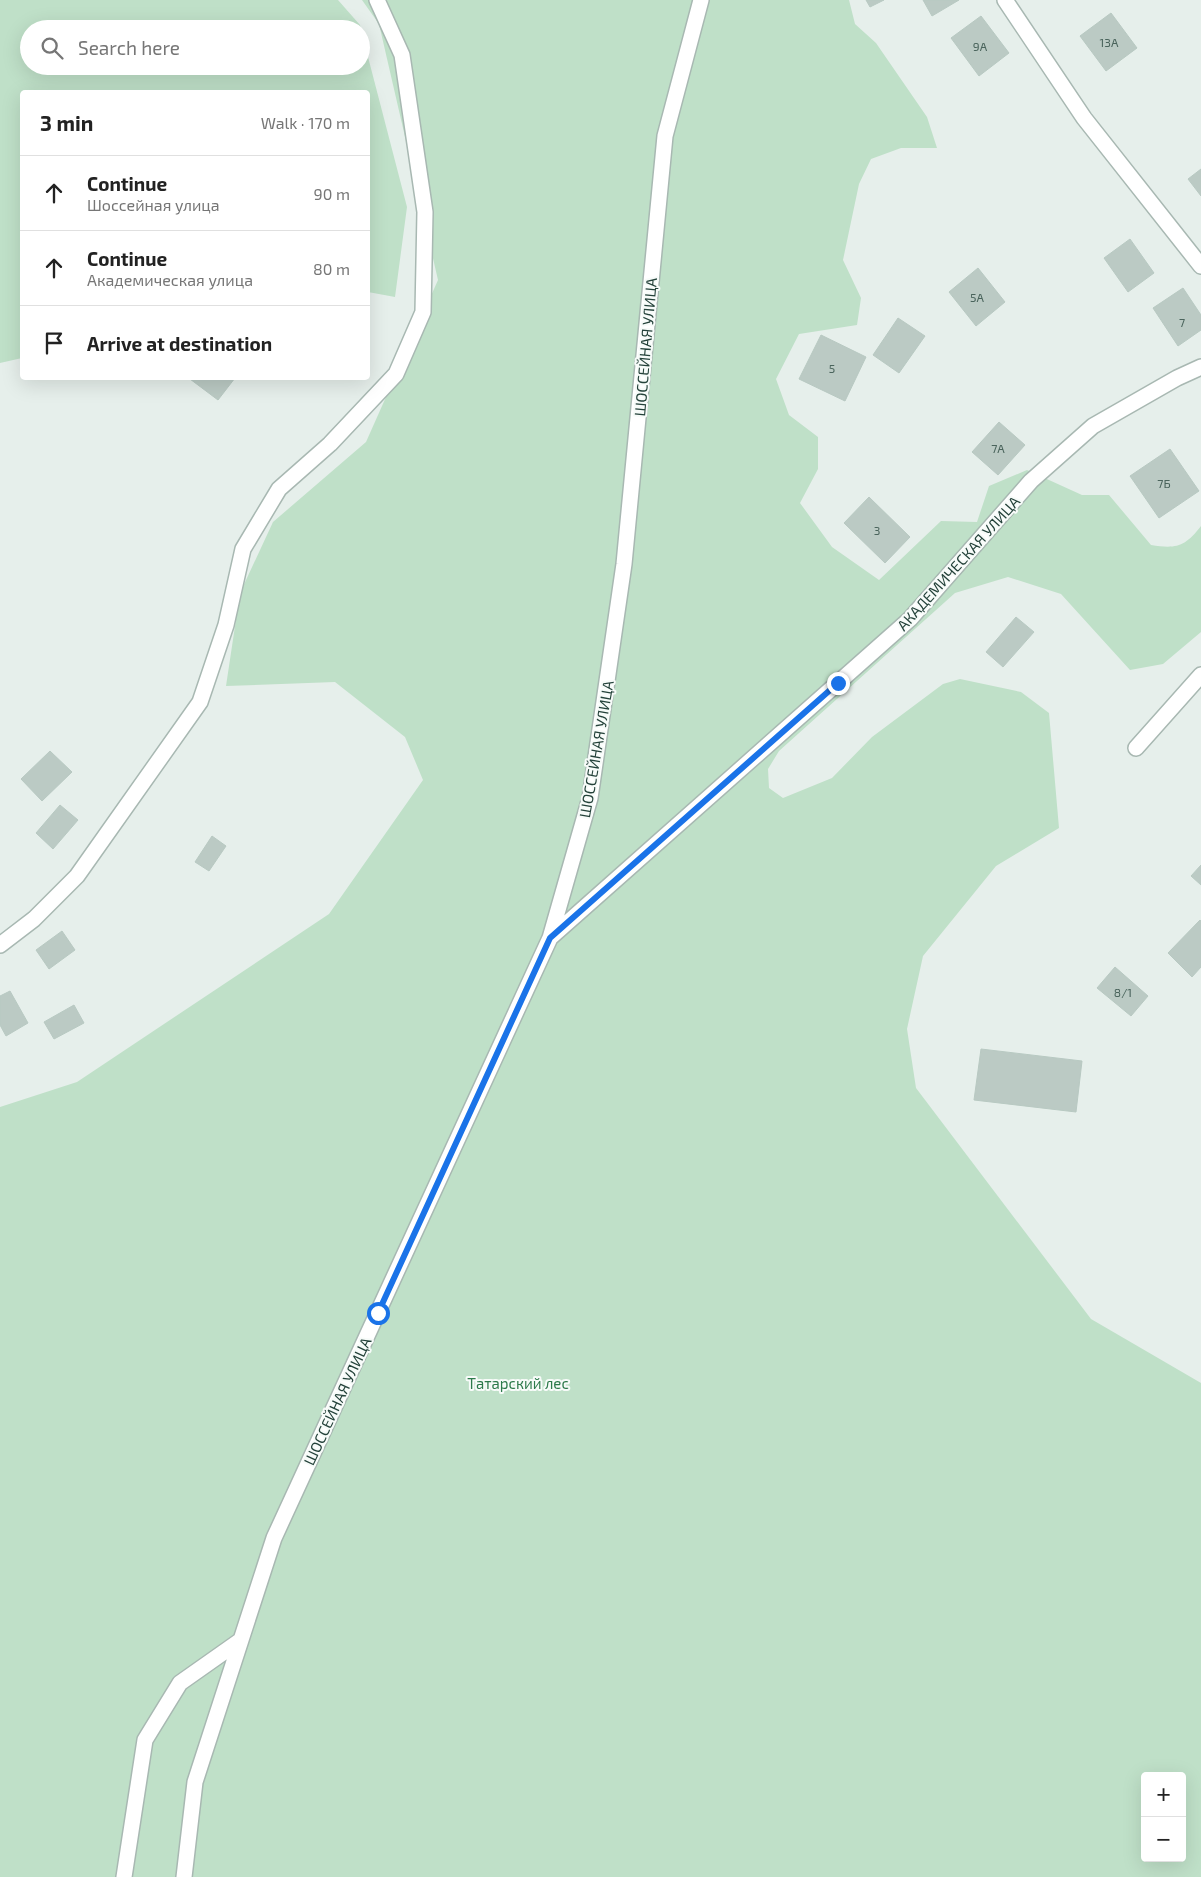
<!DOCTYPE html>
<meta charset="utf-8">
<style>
body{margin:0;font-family:"Exo 2",sans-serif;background:#f6f6f6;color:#222}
.controls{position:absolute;right:15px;bottom:15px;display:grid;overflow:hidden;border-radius:5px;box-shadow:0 5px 20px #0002}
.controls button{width:45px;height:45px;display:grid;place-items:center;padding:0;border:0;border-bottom:1px solid #e0e0e0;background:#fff;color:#222;font:25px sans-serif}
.stop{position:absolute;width:15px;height:15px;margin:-11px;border:4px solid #1a73e8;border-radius:50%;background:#fff}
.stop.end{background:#1a73e8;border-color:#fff;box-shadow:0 1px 5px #0008}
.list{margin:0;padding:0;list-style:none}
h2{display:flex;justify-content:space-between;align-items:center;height:65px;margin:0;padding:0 20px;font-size:21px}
h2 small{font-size:16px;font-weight:400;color:#767676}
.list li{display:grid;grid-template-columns:32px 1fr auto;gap:15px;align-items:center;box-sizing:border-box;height:75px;padding:0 20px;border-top:1px solid #e0e0e0}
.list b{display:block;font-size:19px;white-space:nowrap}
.list p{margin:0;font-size:16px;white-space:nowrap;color:#767676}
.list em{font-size:16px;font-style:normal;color:#767676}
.icon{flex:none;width:28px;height:28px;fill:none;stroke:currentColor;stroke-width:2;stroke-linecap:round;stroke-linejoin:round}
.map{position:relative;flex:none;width:1201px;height:1877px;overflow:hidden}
.search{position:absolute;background:#fff;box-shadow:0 5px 20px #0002;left:20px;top:20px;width:350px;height:55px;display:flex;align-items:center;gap:12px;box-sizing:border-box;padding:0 18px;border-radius:28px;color:#767676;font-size:19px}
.panel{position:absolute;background:#fff;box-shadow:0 5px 20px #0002;left:20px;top:90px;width:350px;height:290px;border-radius:5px}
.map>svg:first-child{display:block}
</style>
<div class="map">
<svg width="1201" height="1877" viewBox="0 0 1201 1877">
<rect width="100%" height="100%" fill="#e6efeb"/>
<path fill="#bfe0c8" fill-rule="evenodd" d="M0 0H338L360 25 361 29H29V66H361V30L407 207 395 297 368 292V92H22V358L0 363Z
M362 0H849L855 24 876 43 927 117 937 148H901L871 159 859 184 843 260 861 298 857 325 799 334 776 379 789 415 818 437V469L800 503 832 547 879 580 941 521 977 522 989 486 1027 470 1082 495H1109L1151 545C1176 549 1185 547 1201 526V632L1163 664 1130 670 1061 594 1008 577 955 593 779 751 768 769 769 788 783 798 832 778 872 737 943 684 960 679 1021 692 1049 713 1059 828 996 866 923 956 907 1029 916 1088 1091 1319 1201 1383V1877H0V1107L77 1082 329 914 423 780 405 737 335 682 226 686 240 593 273 522 366 442 438 280 379 24ZM1145 1776H1182V1858H1145Z"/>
<path fill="#bbcac4" stroke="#b8c9c2" d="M866 0H884L870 7Z
M923 0H959L932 16Z
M1111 13 1137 48 1106 71 1080 36Z
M981 16 1009 53 979 76 951 38Z
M1201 169V196L1188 179Z
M1130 239 1154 273 1128 292 1104 258Z
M978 268 1005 302 976 326 949 292Z
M1183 288 1201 315V330L1178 346 1153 308Z
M898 318 925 336 899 373 873 355Z
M821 335 866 357 845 401 799 379Z
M191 378H235L218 400 190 379Z
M999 422 1025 445 998 475 972 452Z
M1170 449 1199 491 1159 518 1130 476Z
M869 497 910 537 885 563 844 523Z
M1016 617 1034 632 1003 667 986 652Z
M50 751 72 772 42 801 21 779Z
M60 805 78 820 53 849 36 833Z
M212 836 226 846 209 871 195 862Z
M1201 865V885L1191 876Z
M1200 920 1201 921V967L1192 977 1168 953Z
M62 931 75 950 49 969 36 950Z
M1115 967 1148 996 1131 1016 1097 988Z
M10 991 28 1023 6 1036 0 1025V996Z
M74 1005 84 1023 54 1039 44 1022Z
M981 1049 1082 1061 1076 1112 974 1100Z"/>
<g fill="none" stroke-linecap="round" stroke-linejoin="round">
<g stroke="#a8b8b2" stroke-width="18">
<path id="minor" d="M1005 0 1084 118 1201 266
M1136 748 1201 675
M550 938 910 619 1031 481 1093 426 1177 378 1201 367
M0 945 34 919 77 876 200 702 226 625 243 549 279 489 330 444 396 374 423 312 425 212 402 55 377 0
M124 1877 145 1740 180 1683 241 1640
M184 1877 195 1782 274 1538 550 938 590 798 624 564 665 136 701 0"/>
</g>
<use href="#minor" stroke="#fff" stroke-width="15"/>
</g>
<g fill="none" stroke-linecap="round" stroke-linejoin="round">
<path stroke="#1a73e8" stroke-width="6" d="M378 1313 550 938 838 683"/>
</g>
<g text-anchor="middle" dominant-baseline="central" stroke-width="4" stroke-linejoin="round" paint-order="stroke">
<g font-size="12" fill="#4a645c">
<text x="1109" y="42">13А</text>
<text x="980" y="46">9А</text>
<text x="977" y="297">5А</text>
<text x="1182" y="322">7</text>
<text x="832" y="368">5</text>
<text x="998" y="448">7А</text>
<text x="1164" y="483">7Б</text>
<text x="877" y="530">3</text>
<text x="1123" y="992">8/1</text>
</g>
<g font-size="15" fill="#24423a" stroke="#f7fbf9">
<text transform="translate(645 347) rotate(-85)">ШОССЕЙНАЯ УЛИЦА</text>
<text transform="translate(958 563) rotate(-48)">АКАДЕМИЧЕСКАЯ УЛИЦА</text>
<text transform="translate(596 749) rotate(-80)">ШОССЕЙНАЯ УЛИЦА</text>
<text transform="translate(337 1401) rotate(-65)">ШОССЕЙНАЯ УЛИЦА</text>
</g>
<g font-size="15" fill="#2d7a4b" stroke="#f7fbf9">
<text x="518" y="1383">Татарский лес</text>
</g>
</g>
</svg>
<div class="controls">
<button>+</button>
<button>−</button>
</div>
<div class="stop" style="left:378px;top:1313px"></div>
<div class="stop end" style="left:838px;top:683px"></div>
<div class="search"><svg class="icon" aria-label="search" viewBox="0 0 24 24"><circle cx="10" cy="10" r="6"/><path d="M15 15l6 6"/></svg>Search here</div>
<section class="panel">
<h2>3 min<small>Walk · 170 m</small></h2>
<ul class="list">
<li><svg class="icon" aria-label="ahead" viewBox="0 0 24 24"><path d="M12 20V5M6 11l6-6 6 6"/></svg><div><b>Continue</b><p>Шоссейная улица</p></div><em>90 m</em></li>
<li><svg class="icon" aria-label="ahead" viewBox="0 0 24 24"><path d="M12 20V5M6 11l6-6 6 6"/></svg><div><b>Continue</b><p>Академическая улица</p></div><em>80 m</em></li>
<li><svg class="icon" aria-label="arrive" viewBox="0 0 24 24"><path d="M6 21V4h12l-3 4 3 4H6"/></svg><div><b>Arrive at destination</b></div></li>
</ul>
</section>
</div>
